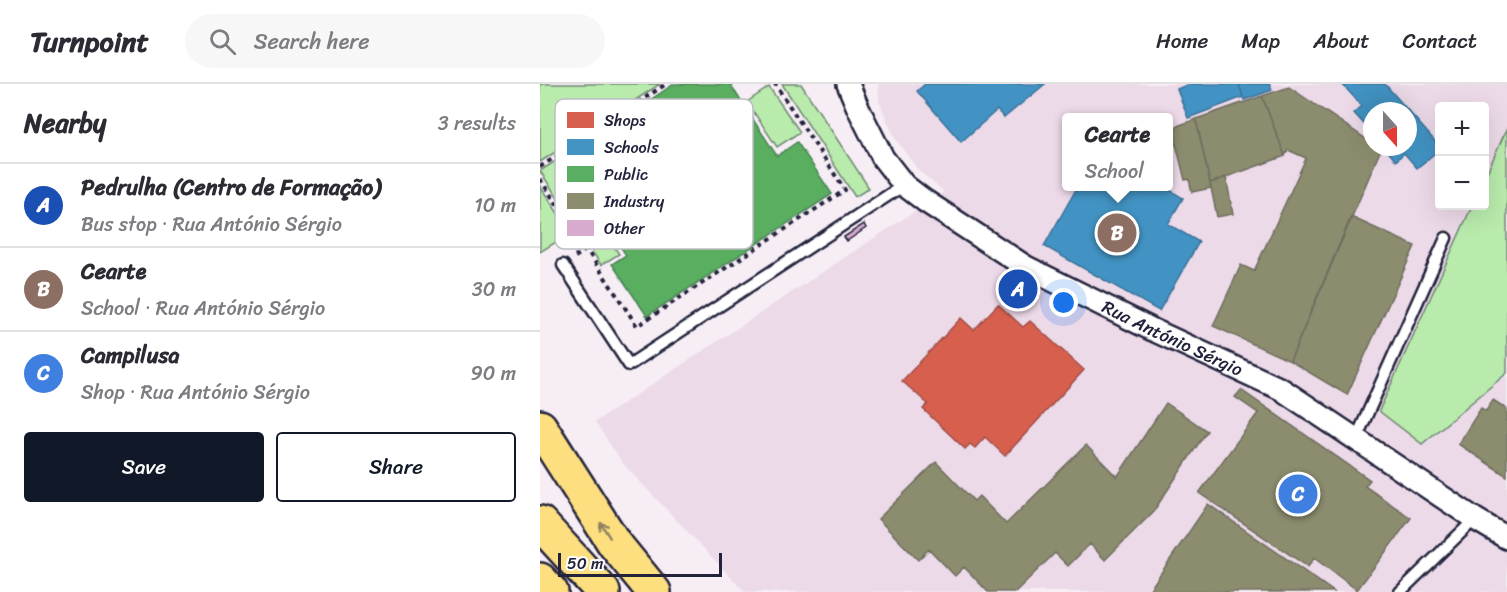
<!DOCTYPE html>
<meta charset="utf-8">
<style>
body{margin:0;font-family:Sriracha,sans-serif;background:#f7f7f7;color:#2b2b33}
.controls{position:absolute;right:18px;top:18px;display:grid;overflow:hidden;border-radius:6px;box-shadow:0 6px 24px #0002}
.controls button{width:54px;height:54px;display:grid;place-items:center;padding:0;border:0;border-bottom:2px solid #e1e1e2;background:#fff;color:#2b2b33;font:30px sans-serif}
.compass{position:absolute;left:823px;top:18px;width:54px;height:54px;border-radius:50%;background:#fff;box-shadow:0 6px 24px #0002;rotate:159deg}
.scale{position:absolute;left:18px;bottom:15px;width:164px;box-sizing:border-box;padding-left:6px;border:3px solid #22223b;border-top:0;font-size:16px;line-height:21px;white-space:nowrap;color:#22223b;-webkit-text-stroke:4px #fff;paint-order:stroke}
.you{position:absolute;left:524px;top:219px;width:21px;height:21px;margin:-15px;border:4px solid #fff;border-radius:50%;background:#1a73e8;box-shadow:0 0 0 9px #1a73e833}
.badge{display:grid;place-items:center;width:39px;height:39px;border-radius:50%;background:#111827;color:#fff;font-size:20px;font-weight:700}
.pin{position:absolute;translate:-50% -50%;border:3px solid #fff;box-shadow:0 2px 6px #0006}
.popup{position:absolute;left:522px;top:29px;width:111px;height:78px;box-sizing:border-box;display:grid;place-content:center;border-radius:6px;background:#fff;filter:drop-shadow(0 2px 4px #0005);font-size:20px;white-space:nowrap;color:#7c7c81}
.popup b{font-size:22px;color:#2b2b33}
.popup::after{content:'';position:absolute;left:50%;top:100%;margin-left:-12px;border:12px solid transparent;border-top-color:#fff}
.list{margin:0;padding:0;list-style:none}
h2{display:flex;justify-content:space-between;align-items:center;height:78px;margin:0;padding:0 24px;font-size:26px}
h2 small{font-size:20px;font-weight:400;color:#7c7c81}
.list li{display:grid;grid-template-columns:39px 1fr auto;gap:18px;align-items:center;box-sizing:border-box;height:84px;padding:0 24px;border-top:2px solid #e1e1e2}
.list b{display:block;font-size:22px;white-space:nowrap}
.list p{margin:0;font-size:20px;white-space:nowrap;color:#7c7c81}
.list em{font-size:20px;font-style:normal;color:#7c7c81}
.actions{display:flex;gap:12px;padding:18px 24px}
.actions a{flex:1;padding:14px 0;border:2px solid #111827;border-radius:6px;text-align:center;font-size:21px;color:#111827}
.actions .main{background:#111827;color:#fff}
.icon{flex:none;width:33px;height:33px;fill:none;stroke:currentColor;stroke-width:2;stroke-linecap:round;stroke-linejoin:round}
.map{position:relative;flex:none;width:967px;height:508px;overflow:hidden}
header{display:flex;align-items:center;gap:36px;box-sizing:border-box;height:84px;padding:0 30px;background:#fff;border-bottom:2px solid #e1e1e2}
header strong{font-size:28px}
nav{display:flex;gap:33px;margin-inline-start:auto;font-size:21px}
.search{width:420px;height:54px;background:#f7f7f7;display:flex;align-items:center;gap:15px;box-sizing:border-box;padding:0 21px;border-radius:33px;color:#7c7c81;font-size:22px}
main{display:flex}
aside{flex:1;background:#fff}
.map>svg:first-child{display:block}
</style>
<header>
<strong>Turnpoint</strong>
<div class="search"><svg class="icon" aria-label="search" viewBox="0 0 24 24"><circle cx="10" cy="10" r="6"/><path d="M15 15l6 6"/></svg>Search here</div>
<nav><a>Home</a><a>Map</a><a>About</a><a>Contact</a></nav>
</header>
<main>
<aside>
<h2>Nearby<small>3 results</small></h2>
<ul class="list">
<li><span class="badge" style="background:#1a4fb4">A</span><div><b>Pedrulha (Centro de Formação)</b><p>Bus stop · Rua António Sérgio</p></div><em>10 m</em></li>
<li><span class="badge" style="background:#8d6e63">B</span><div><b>Cearte</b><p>School · Rua António Sérgio</p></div><em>30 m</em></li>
<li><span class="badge" style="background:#3f7fe0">C</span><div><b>Campilusa</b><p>Shop · Rua António Sérgio</p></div><em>90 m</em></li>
</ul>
<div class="actions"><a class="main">Save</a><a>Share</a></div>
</aside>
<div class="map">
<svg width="967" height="508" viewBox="0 0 967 508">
<rect width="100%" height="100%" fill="#f7eef5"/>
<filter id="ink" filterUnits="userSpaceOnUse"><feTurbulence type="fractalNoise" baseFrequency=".0167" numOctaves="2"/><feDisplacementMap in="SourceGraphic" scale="12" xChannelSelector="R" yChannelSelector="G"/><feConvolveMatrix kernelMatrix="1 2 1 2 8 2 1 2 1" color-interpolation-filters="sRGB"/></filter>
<g filter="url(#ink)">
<path fill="#eddae9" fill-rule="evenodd" d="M338 0H967V44L945 93 944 22H900V122H932L839 327 882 360 967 289V508H205L84 381 55 338 404 108 378 86 354 53 339 17ZM832 27H868V63H832ZM526 33H628V102H526Z"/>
<path fill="#b9ebac" stroke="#6e8674" stroke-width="1.5" d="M0 0H120L0 78Z
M242 0H261L329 104 315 113Z
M229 3 260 48 237 63 207 18Z
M967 44V289L882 360 839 327 932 122H944L945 93Z
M17 76 79 170 61 181 0 87Z
M0 102 31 149 0 168Z"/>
<path fill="#d6604d" stroke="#a04d48" stroke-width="1.5" d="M458 220 483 243 490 237 544 286 465 372 445 353 435 364 430 360 425 365 383 325 388 320 362 297 421 234 434 246Z"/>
<path fill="#4393c3" stroke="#39719a" stroke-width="1.5" d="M385 0H505L464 34 457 26 421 58 377 7Z
M649 0H699L703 13 648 34 637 5Z
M699 0H730L732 6 704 16Z
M802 0H845L900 63V65L877 84 864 69 856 77 844 63H868V27H832V49L814 29 822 22Z
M538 102H563L567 105 569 102H623L643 114 628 140 659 158 619 227 504 162Z"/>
<path fill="#5aae61" stroke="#498456" stroke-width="1.5" d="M134 0H190L237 72 257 58 292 110 107 232 72 180 86 171 22 75Z"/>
<path fill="#8c8c6e" stroke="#6c6c5f" stroke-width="1.5" d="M749 3 832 59V63L841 65 750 277 673 242 701 181 714 187 766 74 748 66 745 72 722 12Z
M722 12 745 72 670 99 656 35Z
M656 35 671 104 652 108 649 95 645 96 636 60H633L629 45Z
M686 93 693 130 677 133 670 99Z
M811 133 875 162 807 311 750 277Z
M701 306 830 396 825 402 871 434 817 506 774 474 768 483 659 409 718 329 695 313Z
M953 316 967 325V392L918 360 941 324 946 327Z
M626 319 667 347 613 428 565 476 550 460 528 482 515 469 475 508H448L424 483 415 492 389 465 378 476 338 435 396 378 434 417 439 412 466 440 546 361 577 393Z
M668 420 794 508H608Z"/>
<path fill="#d7abce" stroke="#22223b" stroke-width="1.5" d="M324 140 326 144 307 157 304 153Z"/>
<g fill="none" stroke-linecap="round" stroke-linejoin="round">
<g stroke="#22223b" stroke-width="15">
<path id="lane" d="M23 181 89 281 364 101
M816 355 906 154
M860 508 935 435"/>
</g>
<g stroke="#22223b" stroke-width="26">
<g id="street">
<path id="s1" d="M308 0 318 24 343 74 364 101 385 117 486 183 613 246 741 305 935 435 967 454"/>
</g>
</g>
<g stroke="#22223b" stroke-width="38">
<path id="highway" d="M0 343 74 459 114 508
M0 439 63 508
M0 496 11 508"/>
</g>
<path stroke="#22223b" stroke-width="4" stroke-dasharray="4.5 4.5" stroke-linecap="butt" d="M0 83 126 0
M0 95 97 242 305 106 235 0
M35 173 47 165"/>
<use href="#lane" stroke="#fff" stroke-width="10"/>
<use href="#street" stroke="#fff" stroke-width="21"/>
<use href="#highway" stroke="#fddf80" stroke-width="33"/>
</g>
<defs><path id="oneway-shaft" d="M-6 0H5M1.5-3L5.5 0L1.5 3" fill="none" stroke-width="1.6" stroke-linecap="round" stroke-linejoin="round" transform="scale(1.5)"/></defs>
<use stroke="#90805e" href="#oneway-shaft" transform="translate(65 446) rotate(-122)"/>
</g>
<g text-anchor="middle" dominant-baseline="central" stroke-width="6" stroke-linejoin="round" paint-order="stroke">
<g font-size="18" fill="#22223b" stroke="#fff">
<text stroke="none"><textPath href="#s1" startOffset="426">Rua António Sérgio</textPath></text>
</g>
</g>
<rect x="15" y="15" width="198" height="150" rx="9" fill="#fff" stroke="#bdbdc4" stroke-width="1.5"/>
<rect x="27" y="28" width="27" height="16" fill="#d6604d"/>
<rect x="27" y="55" width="27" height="16" fill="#4393c3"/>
<rect x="27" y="82" width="27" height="16" fill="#5aae61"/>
<rect x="27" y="109" width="27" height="16" fill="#8c8c6e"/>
<rect x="27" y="136" width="27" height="16" fill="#d7abce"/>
<g font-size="16" fill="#22223b">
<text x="64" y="42">Shops</text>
<text x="64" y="69">Schools</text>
<text x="64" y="96">Public</text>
<text x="64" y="123">Industry</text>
<text x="64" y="150">Other</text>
</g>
</svg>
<div class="controls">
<button>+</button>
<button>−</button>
</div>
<svg class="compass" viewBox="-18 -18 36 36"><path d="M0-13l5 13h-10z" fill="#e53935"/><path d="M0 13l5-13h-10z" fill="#7c7c81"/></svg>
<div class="scale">50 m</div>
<div class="you"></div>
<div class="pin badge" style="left:478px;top:205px;background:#1a4fb4">A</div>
<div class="pin badge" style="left:577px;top:149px;background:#8d6e63">B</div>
<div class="popup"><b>Cearte</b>School</div>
<div class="pin badge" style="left:758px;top:410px;background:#3f7fe0">C</div>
</div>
</main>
